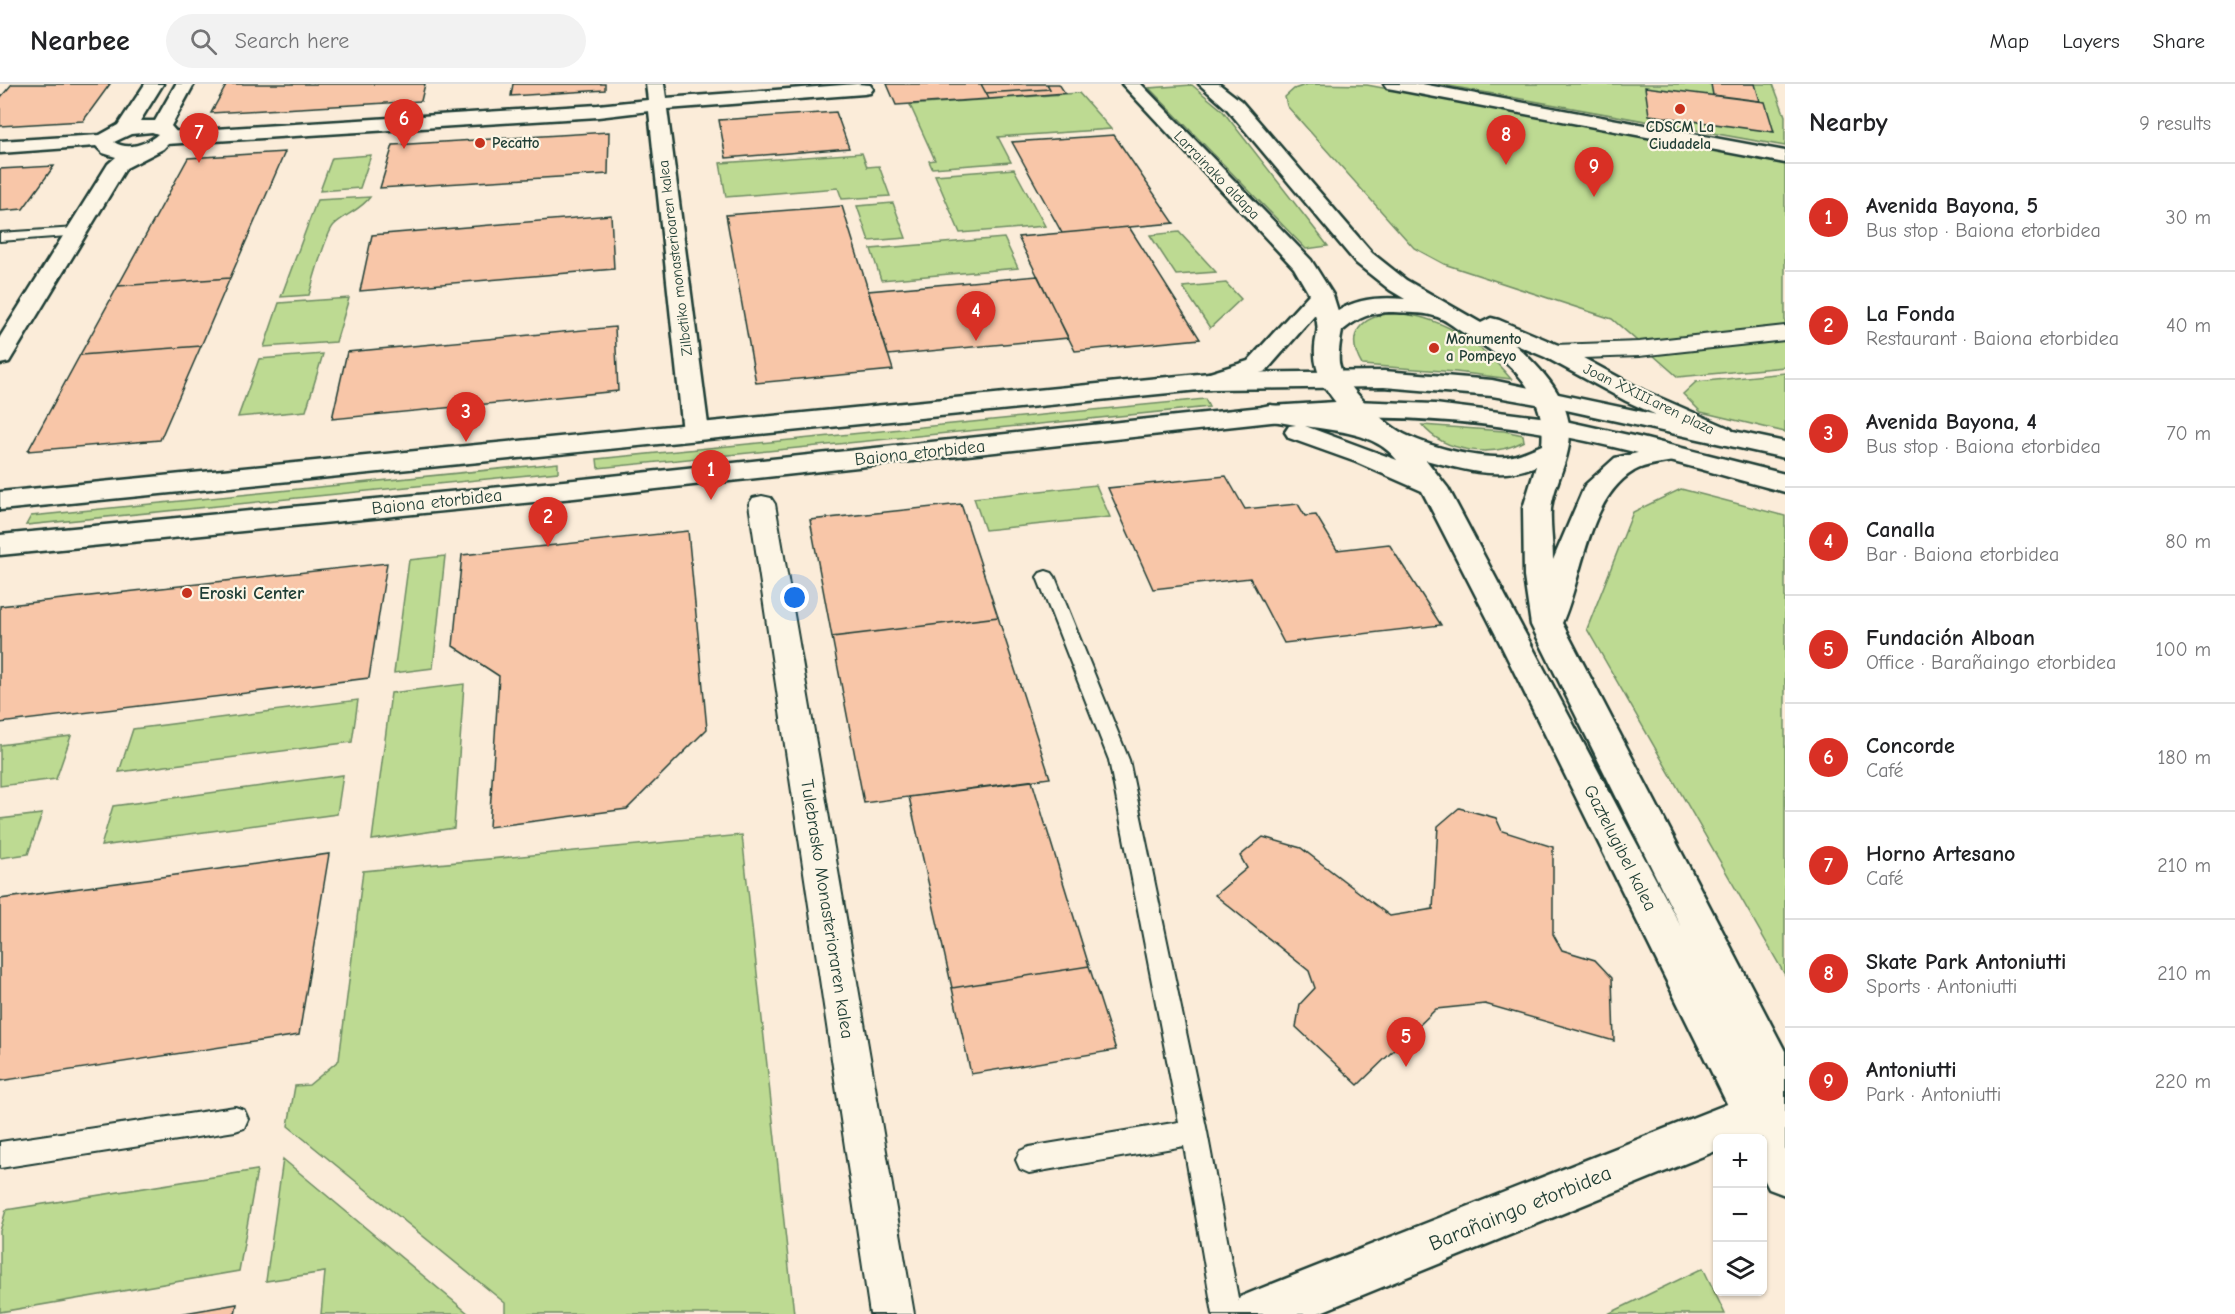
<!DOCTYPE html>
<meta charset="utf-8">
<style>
body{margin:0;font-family:"Comic Neue",sans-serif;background:#f2f2f2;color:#202124}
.controls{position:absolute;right:18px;bottom:18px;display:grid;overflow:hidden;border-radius:9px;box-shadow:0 2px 4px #0004}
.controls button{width:54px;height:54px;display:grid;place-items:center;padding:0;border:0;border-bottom:2px solid #e0e0e0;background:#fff;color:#202124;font:30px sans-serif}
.you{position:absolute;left:795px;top:514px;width:21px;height:21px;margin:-15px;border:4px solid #fff;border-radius:50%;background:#1a73e8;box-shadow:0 0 0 9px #1a73e833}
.badge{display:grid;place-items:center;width:39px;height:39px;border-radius:50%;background:#d93025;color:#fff;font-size:20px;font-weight:700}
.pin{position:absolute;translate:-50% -50px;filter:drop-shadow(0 2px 3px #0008)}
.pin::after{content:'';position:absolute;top:32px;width:21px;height:18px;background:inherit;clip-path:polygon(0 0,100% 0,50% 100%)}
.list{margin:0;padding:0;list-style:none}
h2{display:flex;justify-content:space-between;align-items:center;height:78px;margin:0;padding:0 24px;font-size:26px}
h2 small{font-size:20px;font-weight:400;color:#757577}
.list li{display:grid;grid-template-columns:39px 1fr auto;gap:18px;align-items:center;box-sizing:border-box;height:108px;padding:0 24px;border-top:2px solid #e0e0e0}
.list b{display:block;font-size:22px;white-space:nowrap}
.list p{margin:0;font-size:20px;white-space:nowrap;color:#757577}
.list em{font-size:20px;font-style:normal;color:#757577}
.icon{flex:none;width:33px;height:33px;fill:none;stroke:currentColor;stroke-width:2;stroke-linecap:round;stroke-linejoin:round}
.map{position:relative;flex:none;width:1785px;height:1230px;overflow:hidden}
header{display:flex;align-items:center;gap:36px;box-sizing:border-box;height:84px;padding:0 30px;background:#fff;border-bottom:2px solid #e0e0e0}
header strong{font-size:28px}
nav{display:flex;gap:33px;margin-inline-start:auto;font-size:21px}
.search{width:420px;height:54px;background:#f2f2f2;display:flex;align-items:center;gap:15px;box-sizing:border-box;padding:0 21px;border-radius:33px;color:#757577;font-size:22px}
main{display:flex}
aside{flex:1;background:#fff}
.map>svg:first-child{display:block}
</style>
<header>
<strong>Nearbee</strong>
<div class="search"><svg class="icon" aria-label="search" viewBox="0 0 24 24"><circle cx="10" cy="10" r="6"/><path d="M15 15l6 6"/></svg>Search here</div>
<nav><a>Map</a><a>Layers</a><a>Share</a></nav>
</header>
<main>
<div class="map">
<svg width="1785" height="1230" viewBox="0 0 1785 1230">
<rect width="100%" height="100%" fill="#fbecd9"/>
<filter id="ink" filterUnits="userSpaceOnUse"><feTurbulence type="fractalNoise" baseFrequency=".0167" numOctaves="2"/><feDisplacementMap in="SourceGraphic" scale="12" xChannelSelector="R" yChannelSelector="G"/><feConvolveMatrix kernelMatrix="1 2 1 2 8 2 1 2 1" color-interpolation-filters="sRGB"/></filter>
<g filter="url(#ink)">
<path fill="#bdda92" stroke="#6e8c63" stroke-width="1.5" d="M1308 0 1367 1 1785 79V283L1678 293 1612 235 1444 180 1414 164 1287 22 1285 13 1294 5Z
M1438 0H1773L1785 32V62Z
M1192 1 1222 26 1328 162 1306 165 1149 4Z
M1079 9 1111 45 998 53 1011 78 932 84 929 77 935 76 910 21Z
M862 69 867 83 879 82 890 112 842 115 838 104 726 113 720 79Z
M371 71 360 104 320 107 332 74Z
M1014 85 1045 142 960 149 935 91Z
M370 113C361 126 345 130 334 141 326 149 313 197 309 211L281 213 317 116Z
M893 119 906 154 869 157 857 122Z
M1179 148 1216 188 1176 191 1150 151Z
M1004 154 1018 184 881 196 871 165Z
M1226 199 1241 215 1210 244 1183 203Z
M349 214 336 258 264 263 279 219Z
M1394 229C1443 232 1480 258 1511 295L1456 288 1362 281C1344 250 1361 232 1394 229Z
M323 270 306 327 238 333 259 275Z
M1785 289V348L1701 328 1683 310 1696 298Z
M1205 315 1209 323 598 384 597 375Z
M1422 341 1504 347 1523 351 1524 357C1493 374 1445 369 1422 341Z
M558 379V388L26 441 31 432Z
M1096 401 1110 433 985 446 974 414Z
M1681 405 1785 432V891L1587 545 1633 428Z
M445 472 433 584 394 589 409 476Z
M464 600 454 744 372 756 391 609Z
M358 616 352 658 119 688 133 645Z
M71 652 56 695 0 702V661Z
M343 691 337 730 101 762 113 722Z
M42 730 28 770 0 774V735Z
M742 751 794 1230H505V1219L288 1042 295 1002 309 1001 339 976 363 787Z
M283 1075 469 1230H321L325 1188 266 1197Z
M257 1086 239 1187 0 1228V1147L6 1126Z
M1703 1184 1725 1230H1608Z"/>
<path fill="#f8c6a8" stroke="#1f3d34" stroke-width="1.5" d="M12 0H110L83 37 0 42V14Z
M227 0H425L421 17 211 29Z
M513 0H605V6L511 12Z
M887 0H981L989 15 896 21Z
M981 0H1047L1050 5 986 9Z
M1047 0H1059L1065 9 989 15 986 9 1050 5Z
M1711 0H1755L1760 17 1713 11Z
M1645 3 1765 18 1774 48 1649 31Z
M836 28 849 64 726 74 719 36Z
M609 48 608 90 380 104 393 61Z
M1114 51 1174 139 1062 149 1012 58Z
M285 68 230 194 118 202 188 74Z
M54 82 23 125 0 127V85Z
M842 122 893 286 756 299 726 131Z
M611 131 614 185 360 207 372 151Z
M1129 143 1200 255 1075 267 1018 153Z
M1038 192 1068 254 888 271 868 207Z
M230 194 201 262 80 271 118 202Z
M615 243 618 307 332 335 347 268Z
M201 262 160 356 28 367 80 271Z
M1226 392 1245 425 1298 420 1305 432 1316 431 1337 466 1389 460 1441 541 1284 559 1250 494 1153 505 1108 404Z
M961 420 998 533 832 553 810 436Z
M688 447 707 645 627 725 489 743 499 592 453 562 462 471Z
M387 479 369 594 0 639V522Z
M998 533 1050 694 864 719 832 553Z
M1032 697 1089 882 952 904 909 713Z
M1459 724 1496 734 1502 747 1553 763V850L1562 866 1595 876 1612 894 1614 957 1485 920 1436 925 1358 1001 1296 943 1300 920 1315 904 1309 887 1215 811 1247 784 1240 772 1263 753 1301 764 1390 832 1433 825 1438 742Z
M329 770 299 951 0 997V815Z
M1089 882 1116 966 971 990 952 904Z
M237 1220 235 1230H179Z"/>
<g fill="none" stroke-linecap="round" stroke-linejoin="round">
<g stroke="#1f3d34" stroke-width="4">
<path id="service" d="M76 144 82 148 81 151 0 157V149Z
M1046 487 1052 489 1055 493 1129 676 1207 1048 1241 1230H1213L1184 1062 1029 1089 1020 1085 1016 1076 1020 1067 1029 1063 1179 1038 1109 676 1037 493 1040 489Z
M235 1023 244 1026 248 1035 244 1044 235 1047 0 1084V1058Z"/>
</g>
<g stroke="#1f3d34" stroke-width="4">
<path id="pedestrian" d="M1785 242V256L1639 272 1554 275 1546 273 1543 268 1546 263 1554 261 1639 258Z
M762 412 771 414 775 420 914 1230H870L749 420 753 414Z"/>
</g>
<g stroke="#1f3d34" stroke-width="5">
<path id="minor" d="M646 0H664L666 14 857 0 870 1 873 5 870 9 864 10 667 25 709 348 705 354 696 356 687 354 683 348 649 27 598 33 166 60 159 58 156 54 159 50 166 48 598 21 648 16Z
M1384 0H1422L1785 67V79L1393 5 1387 4Z
M1785 1006V1048C1762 1050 1741 1054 1718 1054V1066L1316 1230H1233L1240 1213 1257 1206 1755 1009Z"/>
</g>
<g stroke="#1f3d34" stroke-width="5">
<path id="tertiary" d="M145 0H163L140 37H155L176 0H194L171 42 178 50 163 65 126 84 12 273 9 278 0 280V253L108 80 116 73 103 69 96 62 0 69V57L100 51 118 41ZM152 48 158 50C147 60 128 67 114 58L131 50Z
M1122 0H1141L1311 176 1333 211 1338 227C1357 214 1382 213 1405 215L1390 206 1356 179 1227 25 1199 0H1219L1241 17 1372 169 1406 196 1481 239 1491 234 1499 236 1563 263 1644 307 1731 345 1735 351 1731 357 1722 359 1713 357 1626 317 1545 273 1514 260C1544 287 1578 322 1568 366 1564 386 1553 405 1551 425 1550 441 1553 459 1553 476L1585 401 1615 374 1669 362 1679 364 1683 370 1679 376C1665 379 1645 380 1634 387 1587 415 1583 493 1562 539L1785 967V1030L1777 1027 1785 1043V1111L1769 1105 1762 1091V1054H1744L1495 549 1422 407 1356 378 1289 354 1285 348 1289 342 1296 341 1261 335 1257 329 1261 323 1270 321 1349 332C1330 314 1313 291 1315 263 1316 250 1320 246 1315 231L1266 287 1209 305 1200 302 1196 297 1200 292 1248 277 1309 210 1294 184ZM1393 228C1406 229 1422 228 1434 232 1444 234 1454 243 1462 248 1505 273 1548 306 1542 361 1532 365 1518 372 1507 373 1478 375 1434 364 1408 352 1387 343 1343 302 1339 279 1338 268 1340 257 1342 247 1359 233 1371 228 1393 228ZM1305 342C1338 347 1376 349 1397 376ZM1426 376C1465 386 1498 397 1536 382L1523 424 1524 493 1531 541 1681 843 1448 404Z"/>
</g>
<g stroke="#1f3d34" stroke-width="5">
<path id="secondary" d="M1384 287 1492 296 1785 358V374L1548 322 1492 312 1384 303 1209 305 0 426V408L1209 289Z
M1352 317 1435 320 1556 335 1642 354 1785 390V408C1709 388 1633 365 1556 351 1461 334 1367 329 1271 338L574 414 0 471V451L574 396 1271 322Z"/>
</g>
<use href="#service" fill="#fcf5e5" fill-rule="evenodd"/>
<use href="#pedestrian" fill="#fcf5e5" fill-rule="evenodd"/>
<use href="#minor" fill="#fcf5e5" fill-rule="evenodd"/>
<use href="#tertiary" fill="#fcf5e5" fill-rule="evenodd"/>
<use href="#secondary" fill="#fcf5e5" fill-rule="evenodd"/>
</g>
</g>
<g fill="#c8321e" stroke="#fcf5e5" stroke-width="2">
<circle cx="1680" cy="25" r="6"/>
<circle cx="480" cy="59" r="6"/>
<circle cx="1434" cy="264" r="6"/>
<circle cx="187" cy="509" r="6"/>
</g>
<g text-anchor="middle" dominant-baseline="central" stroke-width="4.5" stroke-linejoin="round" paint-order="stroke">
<g font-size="15" font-weight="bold" fill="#1f3d34" stroke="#fcf5e5" text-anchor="start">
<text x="1680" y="43" text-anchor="middle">CDSCM La<tspan x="1680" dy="17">Ciudadela</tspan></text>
<text x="492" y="59">Pecatto</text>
<text x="1446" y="255">Monumento<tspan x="1446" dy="17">a Pompeyo</tspan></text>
</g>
<g font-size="15" fill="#1f3d34" stroke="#fcf5e5">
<text transform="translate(1217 91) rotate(46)">Larrainako aldapa</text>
<text transform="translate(675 174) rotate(-97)">Zilbetiko monasterioaren kalea</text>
<text transform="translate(1649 315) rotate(26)">Joan XXIII.aren plaza</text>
</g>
<g font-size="18" fill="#1f3d34" stroke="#fcf5e5">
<text transform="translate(920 369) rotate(-6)">Baiona etorbidea</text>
<text transform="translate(437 418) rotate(-6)">Baiona etorbidea</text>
<text transform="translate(1620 764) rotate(63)">Gaztelugibel kalea</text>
<text transform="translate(827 825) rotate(81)">Tulebrasko Monasterioraren kalea</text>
</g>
<g font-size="18" font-weight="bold" fill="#1f3d34" stroke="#fcf5e5" text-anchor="start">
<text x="199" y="509">Eroski Center</text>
</g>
<g font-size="21" fill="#1f3d34" stroke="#fcf5e5">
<text transform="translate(1520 1124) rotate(-22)">Barañaingo etorbidea</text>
</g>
</g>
</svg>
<div class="controls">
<button>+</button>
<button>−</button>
<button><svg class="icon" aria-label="layers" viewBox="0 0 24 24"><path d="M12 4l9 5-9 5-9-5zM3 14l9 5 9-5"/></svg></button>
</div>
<div class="you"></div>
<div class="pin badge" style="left:711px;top:416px">1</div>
<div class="pin badge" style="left:548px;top:463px">2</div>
<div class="pin badge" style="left:466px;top:358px">3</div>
<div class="pin badge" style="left:976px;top:257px">4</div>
<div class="pin badge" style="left:1406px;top:983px">5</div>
<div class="pin badge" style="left:404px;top:65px">6</div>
<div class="pin badge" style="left:199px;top:79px">7</div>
<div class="pin badge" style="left:1506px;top:81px">8</div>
<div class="pin badge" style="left:1594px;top:113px">9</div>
</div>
<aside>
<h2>Nearby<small>9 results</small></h2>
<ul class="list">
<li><span class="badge">1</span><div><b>Avenida Bayona, 5</b><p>Bus stop · Baiona etorbidea</p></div><em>30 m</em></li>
<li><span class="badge">2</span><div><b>La Fonda</b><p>Restaurant · Baiona etorbidea</p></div><em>40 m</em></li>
<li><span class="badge">3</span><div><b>Avenida Bayona, 4</b><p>Bus stop · Baiona etorbidea</p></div><em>70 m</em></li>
<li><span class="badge">4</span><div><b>Canalla</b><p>Bar · Baiona etorbidea</p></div><em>80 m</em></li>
<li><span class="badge">5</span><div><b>Fundación Alboan</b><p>Office · Barañaingo etorbidea</p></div><em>100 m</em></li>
<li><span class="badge">6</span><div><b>Concorde</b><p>Café</p></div><em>180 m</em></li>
<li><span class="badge">7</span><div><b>Horno Artesano</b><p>Café</p></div><em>210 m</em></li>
<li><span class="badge">8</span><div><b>Skate Park Antoniutti</b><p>Sports · Antoniutti</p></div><em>210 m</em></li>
<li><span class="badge">9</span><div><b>Antoniutti</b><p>Park · Antoniutti</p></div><em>220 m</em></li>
</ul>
</aside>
</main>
